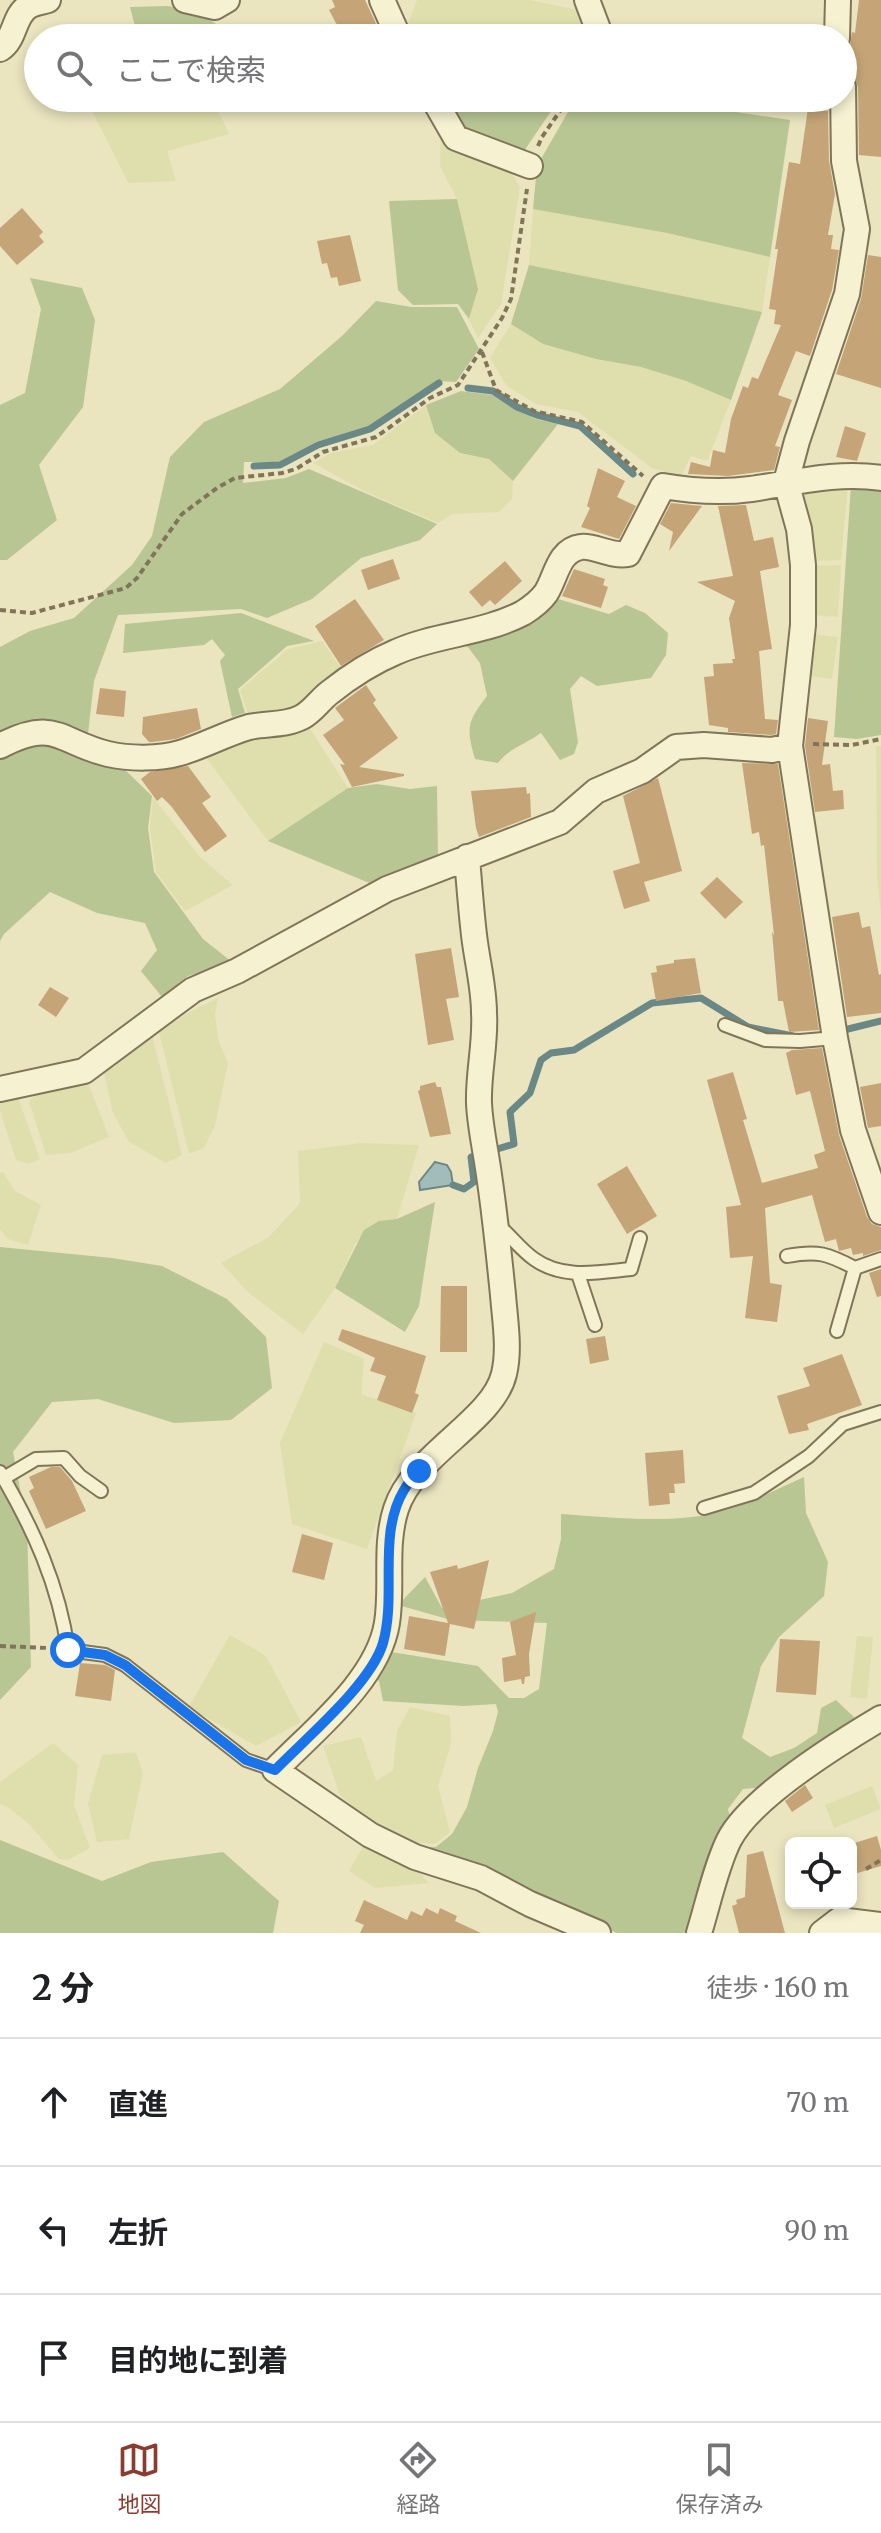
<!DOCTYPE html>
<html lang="ja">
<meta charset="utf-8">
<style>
body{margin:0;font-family:Merriweather,"Noto Sans JP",serif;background:#f6f6f6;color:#202124}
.controls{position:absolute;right:24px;bottom:24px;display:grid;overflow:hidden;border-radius:12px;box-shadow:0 4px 12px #0003}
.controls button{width:72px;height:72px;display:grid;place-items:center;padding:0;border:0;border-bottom:2px solid #e0e0e0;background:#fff;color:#202124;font:40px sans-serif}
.stop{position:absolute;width:24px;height:24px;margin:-18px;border:6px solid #1a73e8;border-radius:50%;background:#fff}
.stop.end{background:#1a73e8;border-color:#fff;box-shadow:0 2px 8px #0008}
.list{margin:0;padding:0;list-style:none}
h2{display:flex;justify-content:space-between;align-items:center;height:104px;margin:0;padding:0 32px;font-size:34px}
h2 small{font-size:26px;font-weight:400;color:#757577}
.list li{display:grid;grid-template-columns:52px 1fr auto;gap:24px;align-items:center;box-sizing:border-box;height:128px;padding:0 32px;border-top:2px solid #e0e0e0}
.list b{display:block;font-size:30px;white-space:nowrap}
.list em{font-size:26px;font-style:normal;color:#757577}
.icon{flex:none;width:44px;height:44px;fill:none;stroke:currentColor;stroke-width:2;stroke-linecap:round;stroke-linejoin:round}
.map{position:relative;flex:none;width:881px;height:1933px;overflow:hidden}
.search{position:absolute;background:#fff;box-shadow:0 4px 12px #0003;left:24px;right:24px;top:24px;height:88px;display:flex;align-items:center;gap:20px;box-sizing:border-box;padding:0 28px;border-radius:44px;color:#757577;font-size:30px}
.sheet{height:488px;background:#fff}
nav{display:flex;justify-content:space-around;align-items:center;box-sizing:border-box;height:112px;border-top:2px solid #e0e0e0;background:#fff;font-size:22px;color:#757577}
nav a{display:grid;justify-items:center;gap:4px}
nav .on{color:#8b3c2e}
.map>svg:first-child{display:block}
</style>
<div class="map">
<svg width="881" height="1933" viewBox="0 0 881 1933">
<rect width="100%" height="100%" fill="#eae4bf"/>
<path fill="#dfdfad" d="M417 0H530L588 12V38H446L407 27Z
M112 98H212L229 134 167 151 176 181 128 183 91 109Z
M441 133 458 151 512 174 520 187 501 304 478 338 469 320 478 289 457 199 440 166Z
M533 209 667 233 770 257 762 312 529 265Z
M511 324 543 344 596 359 641 367 686 381 731 400 707 461 691 456 681 476 652 468 578 412 536 404 507 386 490 358Z
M426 405 460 453 489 459 513 481 512 499 499 512 452 514 438 523 366 492 313 463 331 453 373 445Z
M848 484 841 560 809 561 794 488Z
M841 565 838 617 812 615 810 566Z
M810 634 838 637 832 679 803 675Z
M322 641 343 671 303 708 282 716 248 714 240 690 288 649Z
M309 727 348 788 268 841 204 755 251 737Z
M876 746H881V914L877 876Z
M153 797 200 857 233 885 185 911 156 872 150 828Z
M218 998 215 1014 218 1039 228 1063 215 1126 204 1148 189 1154 159 1032 191 1011Z
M152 1035 182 1155 166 1163 129 1142 113 1113 104 1073Z
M88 1083 109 1137 70 1153 46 1155 29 1101 43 1090Z
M9 1096 18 1098 40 1159 29 1164 16 1160 0 1111V1100Z
M362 1143 419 1145 397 1219 379 1221 355 1244 335 1288 303 1334 249 1293 221 1263 269 1237 300 1203 298 1151Z
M3 1172 15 1191 41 1205 28 1245 8 1239 0 1229V1173Z
M324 1342 364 1359 361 1394 416 1413 367 1549 292 1524 280 1443Z
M230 1635 266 1656 301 1722 256 1746 189 1707Z
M857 1636 873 1637 867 1699 850 1697Z
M410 1707 450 1716 451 1744 438 1786 450 1832 435 1844 407 1842 366 1817 340 1795 323 1746 361 1737 376 1781 393 1770 397 1731Z
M53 1743 78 1765 74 1805 90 1848 68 1860 59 1859 29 1824 8 1807 0 1804V1782Z
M136 1752 143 1773 129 1839 97 1842 88 1804 102 1755Z
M872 1786 881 1809 834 1828 825 1805Z
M364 1845 415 1869 429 1883 375 1888 349 1871Z"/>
<path fill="#b8c694" d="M168 6 194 11 235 35 230 38H138L130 7Z
M445 98H560L524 151 464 135Z
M576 98H682V104L790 120 770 257 667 233 533 209 537 166Z
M457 199 478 289 469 319 458 304 413 305 398 290 389 201Z
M529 265 762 312 731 400 686 381 641 367 596 359 543 344 511 324Z
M30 278 82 288 95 320 83 407 39 465 57 520 7 560H0V405L25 393 41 309Z
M376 301 411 307H457L479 349 456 382 439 381 367 427 316 442 279 462H244L243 483 286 478 309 469 437 524 420 540 361 558 312 599 267 618 241 609 118 615 94 681 88 734 152 796 148 828 154 872 203 939 232 962 188 976 162 997 141 971 157 950 145 923 97 913 50 892 4 934 0 941V647L30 631 74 618 132 565 152 536 170 457 204 422 280 389 342 336Z
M461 391 492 395 536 419 558 424 513 481 489 459 460 453 435 433 426 405Z
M881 484V735L857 739 834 737 851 485Z
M558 599 609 614 626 605 645 613 668 633 666 655 651 678 597 686 581 676 570 689 578 742 574 754 560 760 541 733C526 744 509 748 498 763L475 759C466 727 467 722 487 696L480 663 464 642C509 636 527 634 558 599Z
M241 613 314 641 287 646 238 689 245 713 232 717 220 661 225 655 212 639 204 645 123 653 125 624Z
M377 784 410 789 437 786 438 858 379 887 268 841 348 788Z
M435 1202 419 1306 405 1332 335 1288 364 1230 379 1221 397 1219Z
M0 1247 112 1258 162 1266 227 1299 266 1337 272 1388 231 1420 174 1423 98 1399 52 1402 13 1452 27 1525 31 1667 0 1700Z
M804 1477 806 1513 828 1562 824 1596 779 1637 761 1666 742 1738 770 1757 794 1748 817 1733 821 1708 836 1700 856 1719 764 1787 743 1789 728 1809 732 1826 692 1933H617L416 1847H436L452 1834 467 1807 478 1768 493 1731 498 1712 496 1704 463 1706 383 1701 379 1681 370 1675 385 1651 478 1666 509 1698H524L539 1689 547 1623 451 1620 398 1605 425 1577 442 1608 512 1593 554 1569 561 1539V1514C605 1517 648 1522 692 1517 731 1513 769 1493 804 1477Z
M0 1840 102 1881 151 1862 223 1852 279 1901 273 1933H0Z"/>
<path fill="#a2bcb9" stroke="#6a8986" stroke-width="2" d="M435 1162 447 1165 451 1172 453 1185 420 1190 419 1182Z"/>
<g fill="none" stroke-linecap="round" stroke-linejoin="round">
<path stroke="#6a8986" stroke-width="7" d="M468 388 493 391 517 407 537 415 580 426 633 474
M254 466 280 465 318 445 370 429 439 383
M840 1031 881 1021
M453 1185 464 1189 474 1182 471 1157 514 1144 510 1112 530 1093 541 1060 551 1053 574 1050 652 1003 701 998 748 1027 793 1036"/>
</g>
<path fill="#c5a578" d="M332 0H365L378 28 362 38H344L329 10 335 7Z
M859 0H881V157L859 155 858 87 854 77 855 70 846 69 845 50 850 45 852 32 855 33Z
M808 108 828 111 829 161 835 194 828 235H833L831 249 839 250 832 290 810 356 796 351 778 395 792 400 775 446 780 447 774 470 728 476 688 474 691 462 710 467 713 450 725 453 731 419 743 386 748 388 752 377 758 379 781 325 774 324 776 310 769 309 778 249H775L789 162 800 164Z
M22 208 43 232 39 236 44 242 17 265 0 246V228Z
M350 235 361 281 339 286 337 277 331 278 327 263 322 264 317 241Z
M868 255 881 257V388L836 374 861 299Z
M845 426 866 433 857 461 836 457Z
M598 468 625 481 617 497 636 506 619 539 581 527 590 508 587 506Z
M671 503 702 506 669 551 673 532 660 524Z
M746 505 754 541 773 537 779 567 760 571 772 649 759 651 765 719 778 720 776 734 771 735 728 732V728L709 725 704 677 714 676 713 664 733 663 732 659H735L729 618 735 601 697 582 733 576 718 506Z
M393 559 400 579 368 590 361 570Z
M505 561 522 581 495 605 490 600 482 607 469 592Z
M574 569 605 579 603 585 608 587 601 608 562 596Z
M355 599 384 640 341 666 315 626Z
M366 685 376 700 373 703 398 738 359 767 404 774V776L352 787 340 764 345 765 323 735 344 720 335 708Z
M100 688 126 691 124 717 96 714Z
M197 708 201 729 176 739 153 742H149L142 734 143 717Z
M808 718 828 721 822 765 830 764 833 791 843 790 844 809 815 812 805 746Z
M742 763 778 764 819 1030 789 1032 783 1001H778L772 932 774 935 764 845 761 846 759 832 752 834Z
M188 766 211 797 202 803 227 836 205 852 171 806 162 797 157 801 141 779 150 772Z
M658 778 682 871 644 882 650 901 624 909 613 871 640 863 623 796Z
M526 787 527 794 530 793 531 817 479 837 476 828 471 791Z
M717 877 743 902 725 919 700 893Z
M859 912 862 928 870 926 879 975 881 974V1013L847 1017 832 917Z
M451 948 459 997 446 999 454 1040 428 1045 415 954Z
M695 958 701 993 656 1001 651 973 657 972 656 966 674 963V960Z
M50 987 69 998 56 1017 38 1005Z
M822 1048 839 1135 867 1217 872 1224 881 1227V1250L863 1256V1253L853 1255 851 1248 839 1251 836 1239 825 1242 812 1195 765 1208 770 1283 782 1285 777 1322 745 1318 753 1256 730 1258 726 1207 741 1205 707 1080 733 1072 747 1119 743 1120 762 1183 818 1168 814 1155 825 1151 810 1091 796 1095 786 1053 792 1050Z
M435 1082 437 1087H441L451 1134 430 1137 418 1091 420 1090V1086Z
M881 1083V1126L868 1128 860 1087Z
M627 1166 657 1216 627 1234 597 1184Z
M881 1269V1296L877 1297 869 1273Z
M441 1286H467V1352H440Z
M342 1329 426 1356 415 1393 419 1395 412 1413 377 1400 386 1376 370 1371 375 1358 338 1340Z
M605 1336 609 1360 590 1364 586 1339Z
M842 1354 862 1405 807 1424 809 1430 789 1434 777 1396 810 1386 803 1368Z
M683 1450 685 1483 674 1484 675 1493H669L670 1504 649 1506 645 1453Z
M51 1467H60L72 1481 86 1511 46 1529 29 1491 34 1488 29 1477Z
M302 1534 333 1543 324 1580 292 1572Z
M489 1560 474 1629 450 1624 445 1656 404 1649 409 1616 448 1623 430 1572 457 1565 458 1569Z
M536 1612 529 1654 530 1676 525 1677 524 1684H522L521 1679 504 1682 502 1658 516 1655 510 1622Z
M780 1639 820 1641 816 1695 776 1692Z
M80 1663 105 1665 115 1670 111 1701 75 1696Z
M805 1785 813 1798 792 1812 785 1801Z
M877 1836 881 1850V1866L851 1875V1844Z
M763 1851 785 1933H739L732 1906 737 1904 736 1900 745 1897 747 1855Z
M364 1900 407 1920 411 1911 422 1916 426 1908 438 1914 440 1908 457 1916 455 1921 481 1933H360L364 1925 355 1921Z"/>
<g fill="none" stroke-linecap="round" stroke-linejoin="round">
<g stroke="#817559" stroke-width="16">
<path id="lane" d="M725 1025 765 1040 800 1041 835 1038
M498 1225C510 1235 521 1250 534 1259 563 1280 599 1272 631 1269L640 1238
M787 1256C818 1250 828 1254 855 1268L881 1259
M578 1274 595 1325
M837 1331 855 1268
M0 1472C33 1528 59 1585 68 1650L105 1655 125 1665 246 1760 275 1770
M4 1478 36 1459 64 1458 80 1476 101 1491
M704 1508 754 1493 809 1456 843 1424 881 1412"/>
</g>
<g stroke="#817559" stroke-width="28">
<path id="street" d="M185 0 215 7 227 0
M382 0 399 38
M587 0 601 37
M837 38 838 0
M0 49C16 39 13 15 29 6 34 3 42 2 48 0
M843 87 844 161 857 229 847 294 797 441 786 482 799 529 803 565V625L790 746 835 1038 853 1130 881 1212
M433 98 456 138 530 166
M0 746C55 717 59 742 108 754 130 759 159 759 180 753 204 746 225 734 249 727 266 723 285 726 302 717 312 712 320 700 329 693 349 677 372 662 396 652 436 634 483 634 523 613 531 608 541 600 546 593 556 578 558 550 581 547 594 545 611 557 628 554L663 486C692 491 721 493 751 489 793 483 838 471 881 478
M467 857C469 883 471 909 474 935 477 961 484 987 484 1013 486 1043 478 1073 479 1103 480 1127 486 1152 489 1175 495 1215 499 1255 503 1295 505 1321 510 1349 504 1374 493 1421 413 1455 396 1509 384 1546 393 1586 387 1623 378 1680 314 1730 275 1770L370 1835 415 1857 481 1878 530 1904 598 1933
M0 1089 84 1071 193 990 237 971 387 889 560 822 596 791 642 771 676 747 704 745 772 750 790 746
M699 1933C708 1904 716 1866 729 1840 751 1797 839 1743 881 1718
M822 1933 839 1920 881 1925"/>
</g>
<path stroke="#817559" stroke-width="4" stroke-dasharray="6 4" stroke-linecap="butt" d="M538 146 542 137 569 98
M482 352 496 390 534 411 582 422 643 476
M0 610 32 613 126 588 137 578 182 514 217 488 235 478 282 473 296 469 323 452 376 437 430 398 458 385 502 318 511 299 527 189
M813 744 852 745 881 739
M0 1646 49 1648
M866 1869 881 1860"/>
<use href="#lane" stroke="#f5f1d1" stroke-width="12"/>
<use href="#street" stroke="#f5f1d1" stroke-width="24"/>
</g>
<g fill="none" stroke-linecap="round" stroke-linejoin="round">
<path stroke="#1a73e8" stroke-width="10" d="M68 1650 105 1655 125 1665 246 1760 275 1770C305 1739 371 1684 383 1643 397 1594 377 1535 404 1490 408 1483 414 1477 419 1471"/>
</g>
</svg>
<div class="controls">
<button><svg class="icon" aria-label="locate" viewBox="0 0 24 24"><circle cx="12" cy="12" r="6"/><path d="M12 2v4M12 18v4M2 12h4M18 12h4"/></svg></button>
</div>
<div class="stop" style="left:68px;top:1650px"></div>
<div class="stop end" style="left:419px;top:1471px"></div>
<div class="search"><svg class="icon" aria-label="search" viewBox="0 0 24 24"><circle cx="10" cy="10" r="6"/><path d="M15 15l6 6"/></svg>ここで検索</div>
</div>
<section class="sheet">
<h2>2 分<small>徒歩 · 160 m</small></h2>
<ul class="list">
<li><svg class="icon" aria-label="ahead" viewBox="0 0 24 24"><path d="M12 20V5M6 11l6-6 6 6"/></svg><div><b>直進</b></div><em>70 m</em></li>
<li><svg class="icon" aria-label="left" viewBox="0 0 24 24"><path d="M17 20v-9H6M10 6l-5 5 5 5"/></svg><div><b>左折</b></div><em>90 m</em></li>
<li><svg class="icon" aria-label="arrive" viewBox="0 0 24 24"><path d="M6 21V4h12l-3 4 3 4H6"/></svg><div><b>目的地に到着</b></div></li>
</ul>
</section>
<nav>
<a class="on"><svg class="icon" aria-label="map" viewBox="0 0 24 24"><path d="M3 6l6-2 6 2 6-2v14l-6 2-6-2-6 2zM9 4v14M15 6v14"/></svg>地図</a>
<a><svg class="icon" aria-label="directions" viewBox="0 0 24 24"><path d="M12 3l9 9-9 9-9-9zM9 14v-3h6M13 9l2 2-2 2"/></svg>経路</a>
<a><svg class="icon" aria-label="saved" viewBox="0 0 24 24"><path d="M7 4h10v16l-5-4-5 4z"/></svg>保存済み</a>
</nav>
